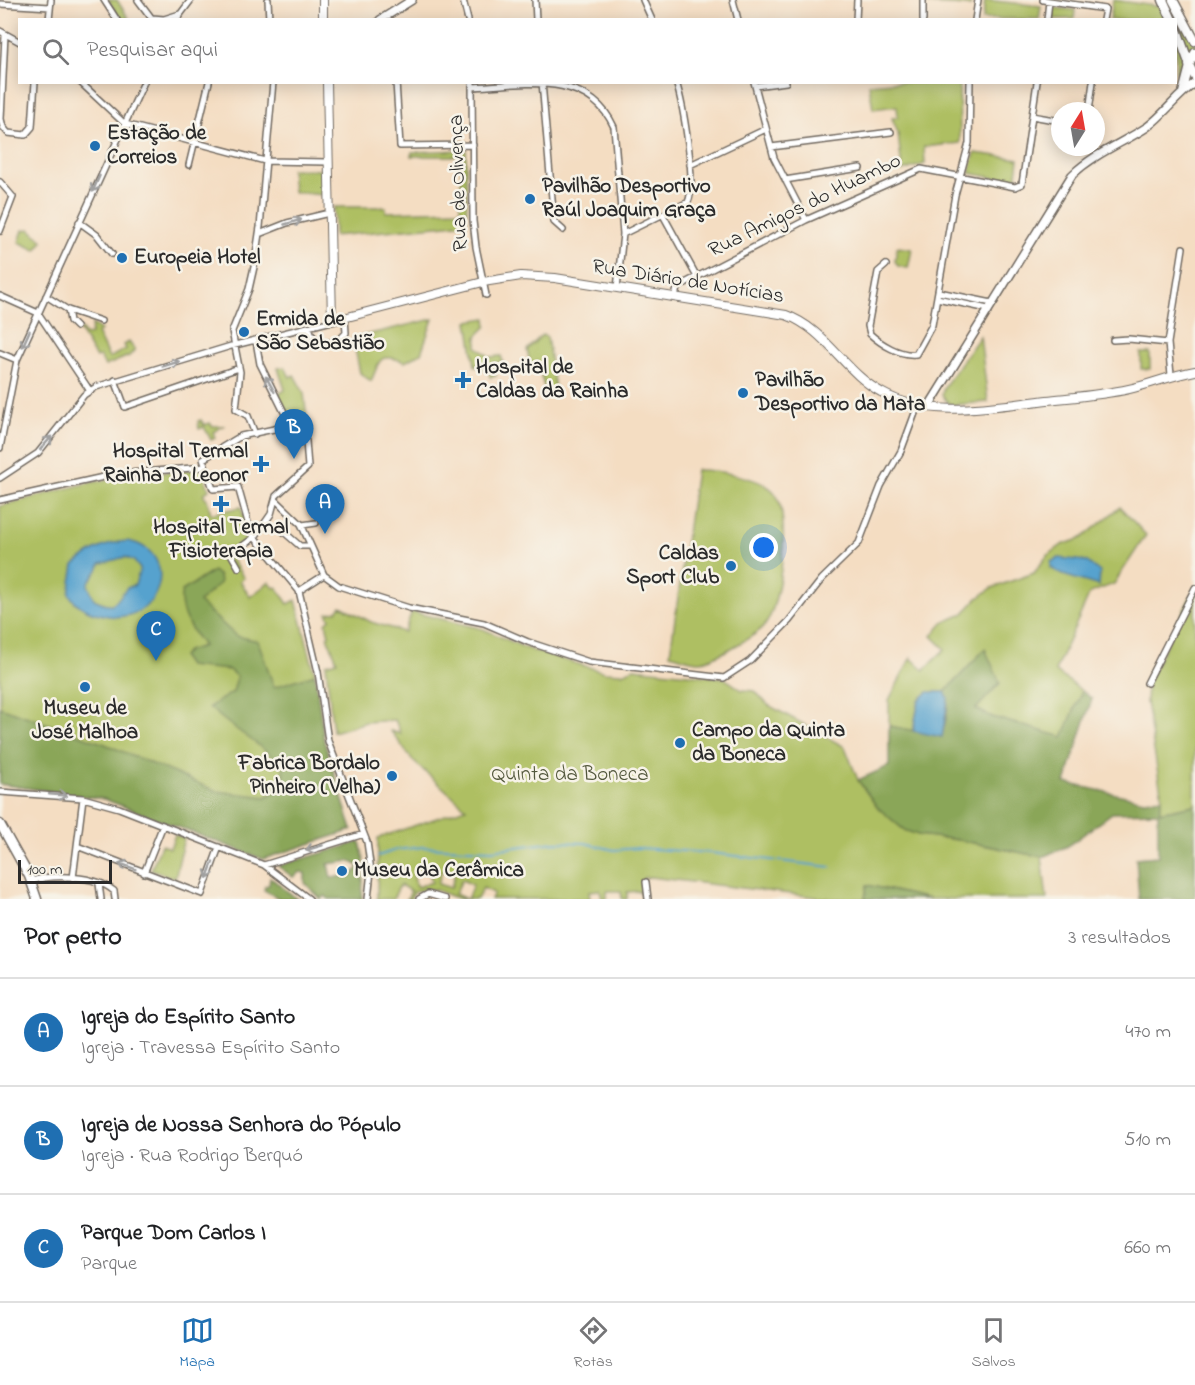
<!DOCTYPE html>
<html lang="pt">
<meta charset="utf-8">
<style>
body{margin:0;font-family:"Indie Flower",sans-serif;background:#f6f6f6;color:#202124}
.compass{position:absolute;left:1051px;top:102px;width:54px;height:54px;border-radius:50%;background:#fff;box-shadow:0 3px 15px #0003;rotate:11deg}
.scale{position:absolute;left:18px;bottom:15px;width:94px;box-sizing:border-box;padding-left:6px;border:3px solid #2b2b2b;border-top:0;font-size:16px;line-height:21px;white-space:nowrap;color:#2b2b2b;-webkit-text-stroke:4px #f7f3e8;paint-order:stroke}
.you{position:absolute;left:764px;top:548px;width:21px;height:21px;margin:-15px;border:4px solid #fff;border-radius:50%;background:#1a73e8;box-shadow:0 0 0 9px #1a73e833}
.badge{display:grid;place-items:center;width:39px;height:39px;border-radius:50%;background:#1f6fb2;color:#fff;font-size:20px;font-weight:700}
.pin{position:absolute;translate:-50% -50px;filter:drop-shadow(0 2px 3px #0008)}
.pin::after{content:'';position:absolute;top:32px;width:21px;height:18px;background:inherit;clip-path:polygon(0 0,100% 0,50% 100%)}
.list{margin:0;padding:0;list-style:none}
h2{display:flex;justify-content:space-between;align-items:center;height:78px;margin:0;padding:0 24px;font-size:26px}
h2 small{font-size:20px;font-weight:400;color:#757577}
.list li{display:grid;grid-template-columns:39px 1fr auto;gap:18px;align-items:center;box-sizing:border-box;height:108px;padding:0 24px;border-top:2px solid #e0e0e0}
.list b{display:block;font-size:22px;white-space:nowrap}
.list p{margin:0;font-size:20px;white-space:nowrap;color:#757577}
.list em{font-size:20px;font-style:normal;color:#757577}
.icon{flex:none;width:33px;height:33px;fill:none;stroke:currentColor;stroke-width:2;stroke-linecap:round;stroke-linejoin:round}
.map{position:relative;flex:none;width:1195px;height:899px;overflow:hidden}
.search{position:absolute;background:#fff;box-shadow:0 3px 15px #0003;left:18px;right:18px;top:18px;height:66px;display:flex;align-items:center;gap:15px;box-sizing:border-box;padding:0 21px;border-radius:0px;color:#757577;font-size:22px}
.sheet{height:402px;background:#fff}
nav{display:flex;justify-content:space-around;align-items:center;box-sizing:border-box;height:84px;border-top:2px solid #e0e0e0;background:#fff;font-size:16px;color:#757577}
nav a{display:grid;justify-items:center;gap:3px}
nav .on{color:#1f6fb2}
.map>svg:first-child{display:block}
</style>
<div class="map">
<svg width="1195" height="899" viewBox="0 0 1195 899">
<rect width="100%" height="100%" fill="#f7f3e8"/>
<filter id="ink" filterUnits="userSpaceOnUse"><feTurbulence type="fractalNoise" baseFrequency=".0167" numOctaves="2"/><feDisplacementMap in="SourceGraphic" scale="12" xChannelSelector="R" yChannelSelector="G"/><feConvolveMatrix kernelMatrix="1 2 1 2 8 2 1 2 1" color-interpolation-filters="sRGB"/></filter>
<filter id="wash" filterUnits="userSpaceOnUse"><feTurbulence type="fractalNoise" baseFrequency=".008" numOctaves="4" result="noise"/><feDisplacementMap in="SourceGraphic" scale="24" xChannelSelector="R" yChannelSelector="G"/><feGaussianBlur stdDeviation="1.35" result="paint"/><feColorMatrix in="noise" values="0 0 0 0 0 0 0 0 0 0 0 0 0 0 0 0 0 1.4 0 .05"/><feComposite in="paint" operator="in"/></filter>
<g filter="url(#wash)">
<rect width="100%" height="100%" fill="#f4ddc2"/>
<path fill="#aebf62" stroke="#6c7546" stroke-width="1.5" fill-rule="evenodd" d="M108 0H117L129 19H120Z
M928 0H971L970 6 928 4Z
M985 0 1041 6 1039 19H983Z
M1113 0 1163 7 1168 20H1110Z
M1166 0H1170L1195 45V48L1190 52Z
M1054 8 1075 10 1074 19H1053Z
M1176 35 1183 58V74L1176 73Z
M893 82 959 83 960 143 924 147 925 164 902 171 898 133 892 118 898 117 897 106 873 109 869 84Z
M466 150 467 223 334 236V207H386V212L460 210 462 156H411L412 152Z
M975 153 1019 159 1016 182 969 173Z
M291 169 323 170V195L293 192Z
M30 229 43 241 36 250 19 242 23 230Z
M897 247 912 249 908 268 898 266 895 261Z
M486 318 487 326 477 336V347L490 357 501 356 503 362 493 363 496 376 490 377 489 371 475 366 468 321Z
M433 319 421 353 405 362C377 352 381 360 371 381L360 373 353 338Z
M92 324 101 330 97 333 109 358 126 349 124 345 129 342 135 350 129 356 105 366 100 356 96 358 79 330 81 329 86 335 91 334Z
M542 335 547 337 555 389 545 391 538 362 530 363 527 350Z
M980 336 988 402 950 405 942 395 944 387Z
M1141 353H1150V369H1141Z
M285 367 290 377 294 375 304 393 307 420 290 418 278 394 285 390 278 368Z
M201 420 204 425 210 423 212 426H223L213 432 215 438 211 440 204 427 199 429 198 421Z
M202 469 209 490 203 494 207 499 211 514 241 507 249 536 242 544 227 553 244 578 240 581 250 597 269 582 274 588 277 587 288 604 296 600 315 674 324 741 352 830 263 859 104 799 0 784V506L88 483 144 474Z
M696 470C715 470 762 477 774 492 792 511 781 605 765 625 758 635 714 659 701 661 692 662 679 656 670 654Z
M1120 507 1146 535 1114 584 1090 593 1055 671 1082 691 1063 738 992 717 975 709 985 649 945 692H928L919 700 913 731 889 726V700L911 658 924 670 945 649 932 636 944 622 963 614 978 598 992 588 1034 573 1047 556 1062 545 1082 538Z
M1195 588V805L1159 812 1162 798 1146 702 1147 683Z
M341 606 371 622 404 632 412 612 483 629 528 649 605 672 622 673 634 668 724 678 742 690 755 691 768 705 845 747 858 780 877 807 918 835 959 840 1042 857 1047 899H929L867 885 865 899H832L650 877 643 878 645 899H642L641 891 627 892V899H622L621 891H607V899H602L600 890 589 891 590 899H491L494 893 483 888 477 899H467L473 885 462 880 455 894 466 899C443 899 442 883 414 892L410 899H407L411 891 400 885 393 899H377L378 838 466 808 413 761 391 731 401 734 395 720 366 722 333 732 326 664 337 661 327 636 329 635 326 623 330 619 327 613 337 611ZM428 870 432 882 417 887 413 875ZM442 870 455 872 451 888 438 884Z
M175 835 184 838 175 879 151 869 161 845 170 848Z"/>
<path fill="#8aa658" stroke="#5a6842" stroke-width="1.5" fill-rule="evenodd" d="M213 571 219 576 220 583 199 602 236 636 258 641 274 687 315 674 324 741 352 830 263 859 104 799 0 784V707L105 744 216 791 266 797 284 787 283 766C260 743 232 729 209 707L233 692 237 677 229 670 188 666 182 657 187 651 203 646C191 630 177 610 182 591Z
M985 649 1000 683 976 709 992 717 1063 737 1082 691 1092 699 1065 783 1144 800 1162 798 1159 812 1195 805V899H1139L1136 858 1158 856V812L1112 813 1068 846 1042 857 959 840 918 835 904 830 877 807 858 780 889 766V726L942 736C945 723 951 705 945 692Z
M360 842 364 859 362 899H329L325 896 321 899 305 883V873L300 872 293 877 278 866ZM350 861 360 867 351 875 331 878 328 864Z
M270 877 297 899H280L264 890 265 886 269 885Z
M867 885 929 899H865Z"/>
<path fill="#56a2ce" stroke="#40667c" stroke-width="1.5" fill-rule="evenodd" d="M127 541C183 550 163 632 99 614 86 611 76 606 69 594L74 565C91 551 105 543 127 541ZM125 557 134 561 140 569 135 585 127 588C115 600 118 611 94 599L88 585C90 576 99 574 100 564Z
M1059 558 1086 561 1100 572 1099 586 1063 575 1051 568V562Z
M928 692H945L948 698 942 737 913 731 919 700Z"/>
<g fill="none" stroke-linecap="round" stroke-linejoin="round">
<path stroke="#56a2ce" stroke-width="2" d="M378 856 396 850 423 847 492 850 556 842 585 843 614 850 638 848 711 853 831 867"/>
</g>
</g>
<g filter="url(#ink)">
<g fill="none" stroke-linecap="round" stroke-linejoin="round">
<g stroke="#716960" stroke-width="8">
<path id="minor" d="M104 0 117 20
M138 0 153 20
M268 0 269 20
M463 0 468 20
M535 0 536 20
M643 0 652 20
M733 0 738 20
M1043 0 1105 9 1103 20
M0 4 50 7
M152 18 164 19 180 14
M49 20 51 0
M176 20 191 0
M856 20 857 0
M923 20V0
M975 20 978 0
M1047 20 1049 1
M0 31 20 42
M5 35 1 119 3 127 8 133 25 135 32 127 35 82
M80 82 125 124 265 161 327 162
M396 82 400 146 473 145
M472 82 473 221 476 247 486 295
M542 82 554 222 563 230
M754 82 774 158 806 220
M755 86 786 82
M473 87C523 84 589 71 614 127L623 234 617 288
M1089 111 1093 82
M1032 116 1060 121
M771 147 891 132
M189 165 209 82
M690 165 766 129
M785 180 860 168
M0 182 13 197 0 231
M663 215 697 277
M79 222 97 235 112 254
M259 234 287 223 329 213
M623 234 688 202C697 184 683 104 676 82
M886 265 878 272 868 326 870 334C881 344 900 356 916 354L932 325 955 195 969 143 970 82
M254 267 260 227 273 82
M254 267 249 289 232 331 240 372 236 409 248 416 255 434
M939 292 992 303
M0 296 38 313 90 391
M46 296 68 310 101 321
M675 297 677 288 687 282 806 220 921 169 1015 187 1022 184 1037 82
M937 298 988 309
M68 310 70 321 76 327
M309 327C314 347 334 347 346 333L345 318
M1113 340 1129 339 1168 343
M0 353 17 360
M1171 375 1168 343 1183 248
M115 380 125 407 239 368
M288 426 241 436 203 459 213 489 238 487 251 533 299 591 318 672 328 741 367 842 371 871 368 899
M0 448 17 360 144 82
M0 478 38 453 84 395 96 387 231 346 332 321
M0 500 117 474 205 467
M276 500 301 524 324 575 339 586 409 608 484 623 528 642 589 662 724 678 750 661 789 621 822 579 859 543 881 486 901 451 918 405
M302 525 316 523
M284 532 300 546H310
M239 568 231 554 255 537 271 514 276 496 308 467 306 441 290 431 285 414 260 364 256 341
M299 591 324 575
M1147 683 1195 588
M0 792 83 798 119 808 264 865 309 899
M77 846 202 894 219 847
M264 865 364 834
M144 873 163 825
M73 878 83 798
M31 881C54 874 95 875 114 891L115 899
M646 882 648 899
M99 884 101 899
M419 899 428 894 445 899"/>
</g>
<g stroke="#716960" stroke-width="10">
<path id="tertiary" d="M380 20 412 0
M1183 91 1189 68
M929 406 1072 175C1095 153 1121 144 1147 127 1165 114 1177 95 1195 83"/>
</g>
<g stroke="#716960" stroke-width="10">
<path id="secondary" d="M323 0V20
M327 82 332 321 483 282 521 276 555 278 786 315C826 329 844 372 881 392 930 420 994 406 1047 400 1074 397 1102 395 1129 389 1152 384 1172 375 1195 371"/>
</g>
<g stroke="#716960" stroke-width="11">
<path id="primary" d="M1163 0 1172 20
M1173 0 1195 41
M1176 27 1189 63
M1195 53 1189 65 1195 77
M0 824 29 876 37 899"/>
</g>
<use href="#minor" stroke="#fff" stroke-width="5"/>
<use href="#tertiary" stroke="#fff" stroke-width="7"/>
<use href="#secondary" stroke="#fff" stroke-width="8"/>
<use href="#primary" stroke="#fff" stroke-width="8"/>
</g>
<defs><path id="oneway-shaft" d="M-6 0H5M1.5-3L5.5 0L1.5 3" fill="none" stroke-width="1.6" stroke-linecap="round" stroke-linejoin="round" transform="scale(1.5)"/></defs>
<g stroke="#a0a0a0">
<use href="#oneway-shaft" transform="translate(96 184) rotate(114)"/>
<use href="#oneway-shaft" transform="translate(293 222) rotate(-16)"/>
<use href="#oneway-shaft" transform="translate(26 339) rotate(114)"/>
<use href="#oneway-shaft" transform="translate(171 364) rotate(-16)"/>
<use href="#oneway-shaft" transform="translate(270 384) rotate(-119)"/>
<use href="#oneway-shaft" transform="translate(46 443) rotate(-49)"/>
<use href="#oneway-shaft" transform="translate(58 795) rotate(5)"/>
<use href="#oneway-shaft" transform="translate(314 848) rotate(163)"/>
<use href="#oneway-shaft" transform="translate(127 866) rotate(-159)"/>
<use href="#oneway-shaft" transform="translate(210 870) rotate(111)"/>
</g>
</g>
<g fill="#1f6fb2" stroke="#f7f3e8" stroke-width="2">
<circle cx="95" cy="146" r="6"/>
<circle cx="530" cy="199" r="6"/>
<circle cx="122" cy="258" r="6"/>
<circle cx="244" cy="332" r="6"/>
<path d="M460 371h6v6h6v6h-6v6h-6v-6h-6v-6h6z"/>
<circle cx="743" cy="393" r="6"/>
<path d="M258 455h6v6h6v6h-6v6h-6v-6h-6v-6h6z"/>
<path d="M218 495h6v6h6v6h-6v6h-6v-6h-6v-6h6z"/>
<circle cx="731" cy="566" r="6"/>
<circle cx="85" cy="687" r="6"/>
<circle cx="680" cy="743" r="6"/>
<circle cx="392" cy="776" r="6"/>
<circle cx="342" cy="871" r="6"/>
</g>
<g text-anchor="middle" dominant-baseline="central" stroke-width="5" stroke-linejoin="round" paint-order="stroke">
<g font-size="21" font-weight="bold" fill="#2b2b2b" stroke="#f7f3e8" text-anchor="start">
<text x="107" y="134">Estação de<tspan x="107" dy="24">Correios</tspan></text>
<text x="542" y="187">Pavilhão Desportivo<tspan x="542" dy="24">Raúl Joaquim Graça</tspan></text>
<text x="134" y="258">Europeia Hotel</text>
<text x="256" y="320">Ermida de<tspan x="256" dy="24">São Sebastião</tspan></text>
<text x="476" y="368">Hospital de<tspan x="476" dy="24">Caldas da Rainha</tspan></text>
<text x="755" y="381">Pavilhão<tspan x="755" dy="24">Desportivo da Mata</tspan></text>
<text x="248" y="452" text-anchor="end">Hospital Termal<tspan x="248" dy="24">Rainha D. Leonor</tspan></text>
<text x="221" y="528" text-anchor="middle">Hospital Termal<tspan x="221" dy="24">Fisioterapia</tspan></text>
<text x="719" y="554" text-anchor="end">Caldas<tspan x="719" dy="24">Sport Club</tspan></text>
<text x="85" y="709" text-anchor="middle">Museu de<tspan x="85" dy="24">José Malhoa</tspan></text>
<text x="692" y="731">Campo da Quinta<tspan x="692" dy="24">da Boneca</tspan></text>
<text x="380" y="764" text-anchor="end">Fabrica Bordalo<tspan x="380" dy="24">Pinheiro (Velha)</tspan></text>
<text x="354" y="871">Museu da Cerâmica</text>
</g>
<g font-size="21" fill="#2b2b2b" stroke="#f7f3e8">
<text transform="translate(459 183) rotate(-92)">Rua de Olivença</text>
<text transform="translate(805 206) rotate(-26)">Rua Amigos do Huambo</text>
<text transform="translate(688 282) rotate(9)">Rua Diário de Notícias</text>
</g>
<g font-size="21" fill="#52573c" stroke="#f7f3e8">
<text x="570" y="775">Quinta da Boneca</text>
</g>
</g>
</svg>
<svg class="compass" viewBox="-18 -18 36 36"><path d="M0-13l5 13h-10z" fill="#e53935"/><path d="M0 13l5-13h-10z" fill="#757577"/></svg>
<div class="scale">100 m</div>
<div class="you"></div>
<div class="pin badge" style="left:325px;top:534px">A</div>
<div class="pin badge" style="left:294px;top:459px">B</div>
<div class="pin badge" style="left:156px;top:661px">C</div>
<div class="search"><svg class="icon" aria-label="search" viewBox="0 0 24 24"><circle cx="10" cy="10" r="6"/><path d="M15 15l6 6"/></svg>Pesquisar aqui</div>
</div>
<section class="sheet">
<h2>Por perto<small>3 resultados</small></h2>
<ul class="list">
<li><span class="badge">A</span><div><b>Igreja do Espírito Santo</b><p>Igreja · Travessa Espírito Santo</p></div><em>470 m</em></li>
<li><span class="badge">B</span><div><b>Igreja de Nossa Senhora do Pópulo</b><p>Igreja · Rua Rodrigo Berquó</p></div><em>510 m</em></li>
<li><span class="badge">C</span><div><b>Parque Dom Carlos I</b><p>Parque</p></div><em>660 m</em></li>
</ul>
</section>
<nav>
<a class="on"><svg class="icon" aria-label="map" viewBox="0 0 24 24"><path d="M3 6l6-2 6 2 6-2v14l-6 2-6-2-6 2zM9 4v14M15 6v14"/></svg>Mapa</a>
<a><svg class="icon" aria-label="directions" viewBox="0 0 24 24"><path d="M12 3l9 9-9 9-9-9zM9 14v-3h6M13 9l2 2-2 2"/></svg>Rotas</a>
<a><svg class="icon" aria-label="saved" viewBox="0 0 24 24"><path d="M7 4h10v16l-5-4-5 4z"/></svg>Salvos</a>
</nav>
